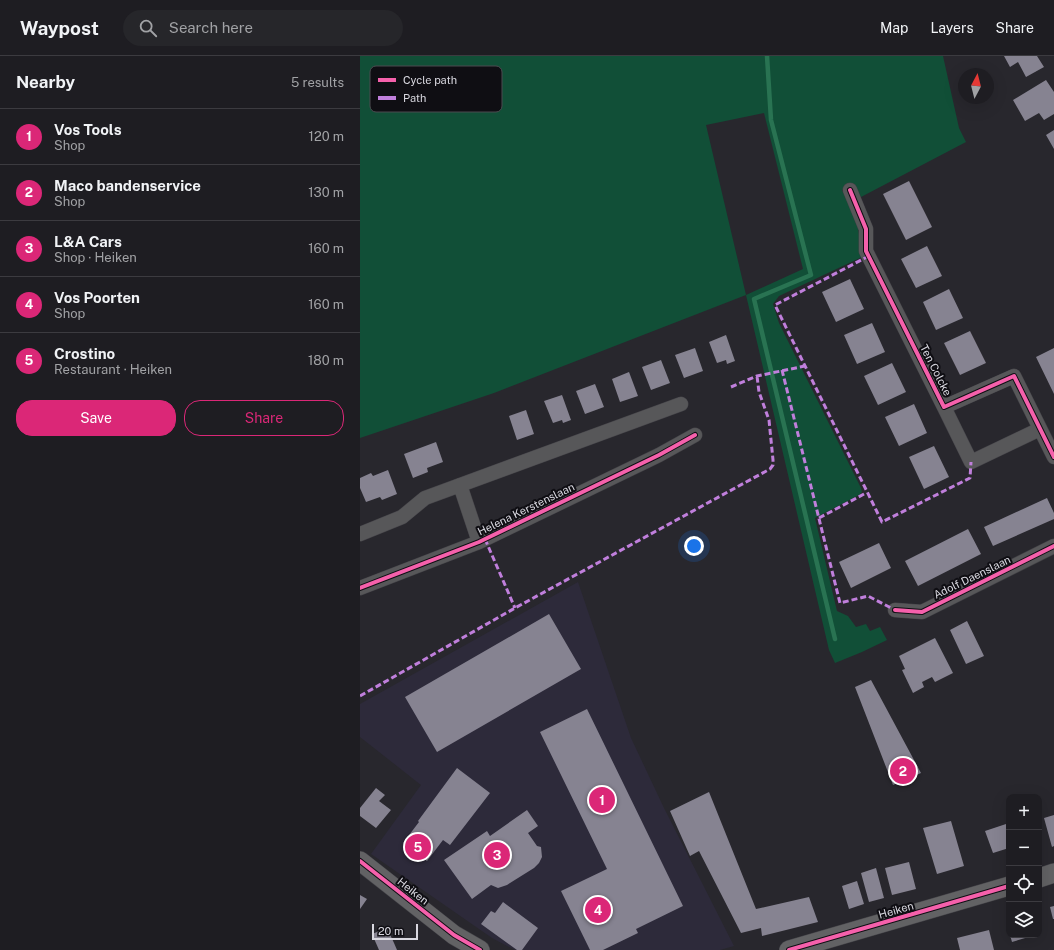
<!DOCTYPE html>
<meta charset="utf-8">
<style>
body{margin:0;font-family:"Public Sans",sans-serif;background:#26262a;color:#f1f3f6}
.controls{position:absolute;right:12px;bottom:12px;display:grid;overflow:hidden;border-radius:8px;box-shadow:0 4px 16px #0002}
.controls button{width:36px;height:36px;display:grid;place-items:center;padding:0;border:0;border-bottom:1px solid #3c3b40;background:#1e1d22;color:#f1f3f6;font:20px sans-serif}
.compass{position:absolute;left:598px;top:12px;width:36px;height:36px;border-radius:50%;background:#1e1d22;box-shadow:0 4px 16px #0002;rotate:7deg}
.scale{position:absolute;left:12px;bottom:10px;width:46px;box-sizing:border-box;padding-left:4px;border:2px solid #d9d8e0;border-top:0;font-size:11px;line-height:14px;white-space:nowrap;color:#d9d8e0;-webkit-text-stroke:3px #0f0e13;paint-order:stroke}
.you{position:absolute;left:334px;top:490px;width:14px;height:14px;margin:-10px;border:3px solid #fff;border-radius:50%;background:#1a73e8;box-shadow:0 0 0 6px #1a73e833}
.badge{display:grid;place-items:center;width:26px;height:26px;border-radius:50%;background:#db2777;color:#fff;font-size:13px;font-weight:700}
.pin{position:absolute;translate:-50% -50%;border:2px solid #fff;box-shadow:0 1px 4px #0006}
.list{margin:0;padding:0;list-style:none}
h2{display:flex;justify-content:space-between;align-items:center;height:52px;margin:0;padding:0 16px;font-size:17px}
h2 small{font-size:13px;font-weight:400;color:#a1a2a5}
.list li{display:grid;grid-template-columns:26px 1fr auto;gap:12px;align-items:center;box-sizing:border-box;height:56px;padding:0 16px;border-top:1px solid #3c3b40}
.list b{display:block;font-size:15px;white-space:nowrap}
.list p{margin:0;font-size:13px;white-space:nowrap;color:#a1a2a5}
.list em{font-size:13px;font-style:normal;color:#a1a2a5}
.actions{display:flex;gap:8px;padding:12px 16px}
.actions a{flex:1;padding:9px 0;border:1px solid #db2777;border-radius:16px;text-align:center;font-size:14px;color:#db2777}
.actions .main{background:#db2777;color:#fff}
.icon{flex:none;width:22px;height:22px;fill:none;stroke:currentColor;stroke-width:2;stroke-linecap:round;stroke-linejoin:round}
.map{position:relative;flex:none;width:694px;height:894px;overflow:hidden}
header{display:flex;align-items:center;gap:24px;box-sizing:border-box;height:56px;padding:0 20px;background:#1e1d22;border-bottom:1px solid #3c3b40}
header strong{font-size:19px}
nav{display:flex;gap:22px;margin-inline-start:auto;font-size:14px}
.search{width:280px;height:36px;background:#26262a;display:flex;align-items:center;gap:10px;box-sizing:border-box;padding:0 14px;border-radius:22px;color:#a1a2a5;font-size:15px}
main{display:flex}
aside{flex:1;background:#1e1d22}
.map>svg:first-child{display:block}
</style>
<header>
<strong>Waypost</strong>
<div class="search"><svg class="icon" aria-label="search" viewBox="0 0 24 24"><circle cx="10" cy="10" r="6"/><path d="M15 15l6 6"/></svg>Search here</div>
<nav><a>Map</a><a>Layers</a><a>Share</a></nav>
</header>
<main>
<aside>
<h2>Nearby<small>5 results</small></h2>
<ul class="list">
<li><span class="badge">1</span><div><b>Vos Tools</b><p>Shop</p></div><em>120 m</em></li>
<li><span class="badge">2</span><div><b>Maco bandenservice</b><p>Shop</p></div><em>130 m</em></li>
<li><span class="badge">3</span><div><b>L&amp;A Cars</b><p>Shop · Heiken</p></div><em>160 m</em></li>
<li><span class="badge">4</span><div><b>Vos Poorten</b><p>Shop</p></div><em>160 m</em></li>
<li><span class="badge">5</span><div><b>Crostino</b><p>Restaurant · Heiken</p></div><em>180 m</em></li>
</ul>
<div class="actions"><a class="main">Save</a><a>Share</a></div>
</aside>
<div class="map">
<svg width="694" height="894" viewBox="0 0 694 894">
<rect width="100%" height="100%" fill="#28272d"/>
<path fill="#2d2a3a" d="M218 526 271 682 304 752 374 890 360 894H155L132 882 11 798 61 729 0 681V648Z"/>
<path fill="#114f37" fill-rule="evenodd" d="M0 0H583L599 72 606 86 501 141 494 129 482 134 497 164 502 201 419 240 413 248 419 267 501 432 502 436 499 439 455 462 477 555 488 560 496 571 506 568 510 575 520 571 527 584 502 596 475 607 469 594 386 239 134 337 0 382ZM404 57 443 213 386 239 346 69Z"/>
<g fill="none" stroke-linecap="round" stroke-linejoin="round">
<path stroke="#297352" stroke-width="4.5" d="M407 0 411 64 451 219 394 243 475 583"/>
</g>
<path fill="#868391" d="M644 0H677L684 11 666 21 658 6 650 11Z
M686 24 694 36V58L684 64 679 57 665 65 653 44Z
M694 74V93L686 79Z
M549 125 572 171 546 184 523 138Z
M567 190 582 220 556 232 541 203Z
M490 223 504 253 476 266 462 236Z
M589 233 603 262 576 274 563 246Z
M512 267 525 296 497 308 484 279Z
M610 275 626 307 600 319 584 287Z
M366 279 375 305 367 308 366 304 357 307 349 286Z
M335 292 343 315 324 322 315 299Z
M694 292V338L676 301Z
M301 304 310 327 291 334 282 311Z
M532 307 546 336 518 349 504 320Z
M269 316 278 340 260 346 252 323Z
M235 328 244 351 225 358 216 335Z
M202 339 211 364 203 367 202 364 193 367 184 345Z
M554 348 567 377 539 390 525 361Z
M166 354 174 378 157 384 149 360Z
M76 386 83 406 67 412 68 416 53 422 44 398Z
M574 390 589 421 564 433 549 401Z
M28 414 37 438 22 444 20 441 6 446 0 432V422L11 417 13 420Z
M687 442 694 457V463L633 490 624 471Z
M608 473 621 498 558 530 545 505Z
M519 487 531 512 491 532 479 506Z
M189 558 221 613 77 696 45 641Z
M607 565 624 600 606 608 590 574Z
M575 582 593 617 575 626 572 621 562 626 564 631 553 637 542 614 545 613 539 600Z
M511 624 561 717 533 729 495 631Z
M227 653 323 850 276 873 278 877 243 894H230L201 835 247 813 180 676Z
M97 712 130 737 90 789 83 784 67 805 43 787 59 766 58 765Z
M16 732 25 739 19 745 31 754 16 772 0 760V752Z
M349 736 396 853 449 841 458 866 402 880 401 872 381 877 339 795 330 800 310 755Z
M167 754 178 770 168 777 177 790 181 791 182 801 179 807 174 812 147 829 138 832 131 829 112 843 84 804 127 775 130 780Z
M694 759V790L692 791 684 762Z
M591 765 604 810 577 818 563 772Z
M649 767V792L633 797 625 775Z
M549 806 556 833 532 839 525 812Z
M516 812 524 842 509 846 501 817Z
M497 825 504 848 489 853 482 830Z
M0 839 7 843 0 853Z
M143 846 178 872 162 894H157L121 868 131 855 135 857Z
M694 850V863H693L690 851Z
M27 872 34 887 37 894H19L12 878Z
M629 874 634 894H600L597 882Z
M650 879H675L652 886Z"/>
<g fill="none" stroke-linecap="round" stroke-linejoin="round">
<g stroke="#454449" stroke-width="15">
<path id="minor" d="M490 134 506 173V195L584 351 654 320 694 401
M584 351 611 406 680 373
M100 429 119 486
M0 478 42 461 65 442 321 348
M0 532 119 486 299 399 335 379
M535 554 562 556 694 490"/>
</g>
<g stroke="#454449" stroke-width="20">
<path id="secondary" d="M0 805 94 879 120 894
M679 822 694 817
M429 894 649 830"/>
</g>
<use href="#minor" stroke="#575759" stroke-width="14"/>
<use href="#secondary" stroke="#626264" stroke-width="19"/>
<path stroke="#c07fdc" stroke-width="3" stroke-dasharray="6 3" stroke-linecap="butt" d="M509 200 415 249 522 466 610 422 611 406
M422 314 480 547 508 540 535 554
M371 331 397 320 445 310
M459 462 506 437
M125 483 155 552
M0 640 155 552 410 413 413 409V404L409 364 399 336 397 320"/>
<g stroke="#0f0e13" stroke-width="6">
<path id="cycleway" d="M490 134 506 173V195L584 351 654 320 694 401
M0 532 119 486 299 399 335 379
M535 554 562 556 694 490
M0 805 94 879 120 894
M429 894 649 830"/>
</g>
<use href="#cycleway" stroke="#f560ab" stroke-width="4"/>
</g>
<g text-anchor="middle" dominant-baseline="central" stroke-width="4" stroke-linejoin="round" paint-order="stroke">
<g font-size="11" fill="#d9d8e0" stroke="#0f0e13">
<text transform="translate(576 314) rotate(63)">Ten Colcke</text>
<text transform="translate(166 453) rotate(-26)">Helena Kerstenslaan</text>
<text transform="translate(612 521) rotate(-26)">Adolf Daenslaan</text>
<text transform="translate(53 835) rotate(38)">Heiken</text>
<text transform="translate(536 854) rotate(-16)">Heiken</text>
</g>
</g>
<rect x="10" y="10" width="132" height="46" rx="6" fill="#0f0e13" stroke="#4c4b50" stroke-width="1"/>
<rect x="18" y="22" width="18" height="4" fill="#f560ab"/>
<rect x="18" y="40" width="18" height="4" fill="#c07fdc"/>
<g font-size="11" fill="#d9d8e0">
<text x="43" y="28">Cycle path</text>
<text x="43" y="46">Path</text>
</g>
</svg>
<div class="controls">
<button>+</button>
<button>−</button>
<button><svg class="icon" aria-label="locate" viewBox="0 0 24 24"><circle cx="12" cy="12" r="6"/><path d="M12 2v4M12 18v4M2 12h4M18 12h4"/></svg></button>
<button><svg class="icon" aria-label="layers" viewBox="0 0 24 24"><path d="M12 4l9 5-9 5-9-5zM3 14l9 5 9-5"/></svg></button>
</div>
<svg class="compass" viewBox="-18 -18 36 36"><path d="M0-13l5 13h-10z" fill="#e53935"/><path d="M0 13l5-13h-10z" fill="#a1a2a5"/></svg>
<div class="scale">20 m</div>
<div class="you"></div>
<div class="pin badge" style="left:242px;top:744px">1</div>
<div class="pin badge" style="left:543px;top:715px">2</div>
<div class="pin badge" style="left:137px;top:799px">3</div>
<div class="pin badge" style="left:238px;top:854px">4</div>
<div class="pin badge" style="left:58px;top:791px">5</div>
</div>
</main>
